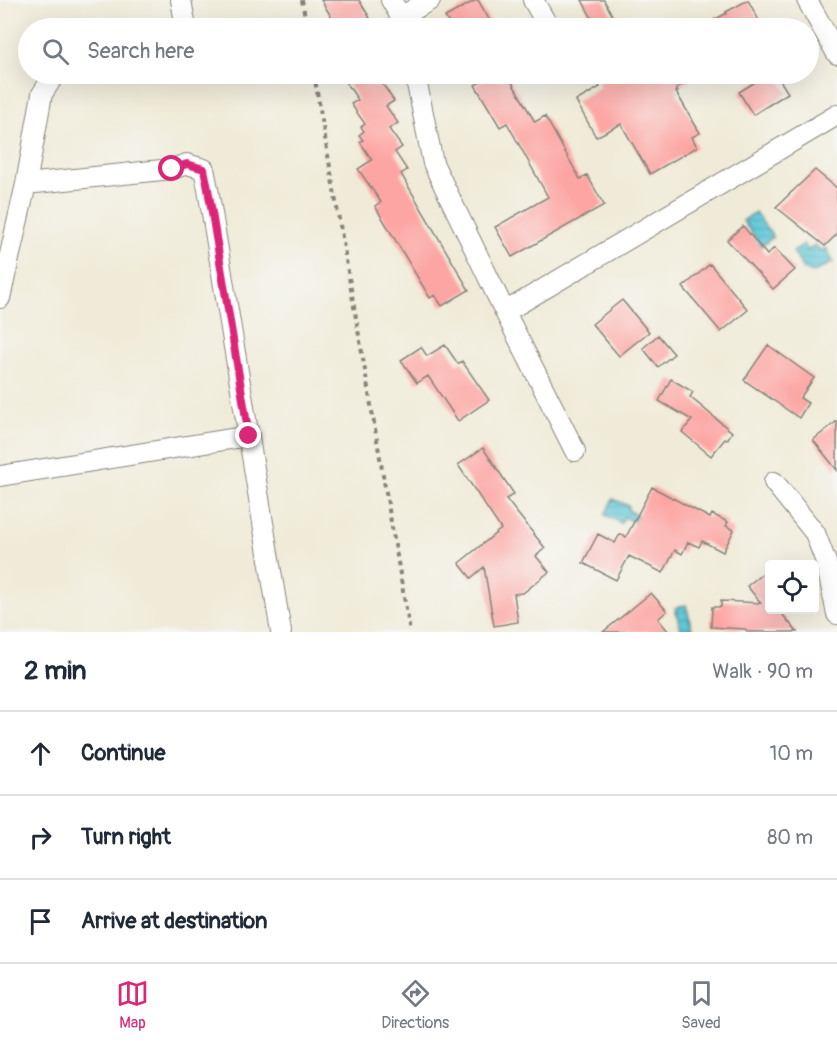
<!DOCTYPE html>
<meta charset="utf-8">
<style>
body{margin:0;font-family:Pangolin,sans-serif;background:#f6f6f7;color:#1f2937}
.controls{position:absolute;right:18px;bottom:18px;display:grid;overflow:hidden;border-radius:6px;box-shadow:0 6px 24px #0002}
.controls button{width:54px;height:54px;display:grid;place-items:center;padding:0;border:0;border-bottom:2px solid #e0e1e3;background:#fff;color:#1f2937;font:30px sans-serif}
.stop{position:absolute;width:18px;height:18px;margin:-14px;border:4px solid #db2777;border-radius:50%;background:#fff}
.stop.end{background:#db2777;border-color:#fff;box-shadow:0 2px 6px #0008}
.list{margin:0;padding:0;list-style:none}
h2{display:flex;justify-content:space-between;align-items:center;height:78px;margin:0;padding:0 24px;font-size:26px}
h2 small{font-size:20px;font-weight:400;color:#747a83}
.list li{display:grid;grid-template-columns:39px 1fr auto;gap:18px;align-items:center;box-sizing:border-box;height:84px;padding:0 24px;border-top:2px solid #e0e1e3}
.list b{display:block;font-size:22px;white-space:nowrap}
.list em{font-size:20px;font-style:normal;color:#747a83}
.icon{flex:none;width:33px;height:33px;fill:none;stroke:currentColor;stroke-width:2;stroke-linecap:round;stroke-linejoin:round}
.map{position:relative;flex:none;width:837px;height:632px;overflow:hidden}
.search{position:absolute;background:#fff;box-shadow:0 6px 24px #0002;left:18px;right:18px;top:18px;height:66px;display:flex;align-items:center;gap:15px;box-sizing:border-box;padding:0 21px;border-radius:33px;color:#747a83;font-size:22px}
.sheet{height:330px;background:#fff}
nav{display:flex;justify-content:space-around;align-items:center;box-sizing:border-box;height:84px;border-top:2px solid #e0e1e3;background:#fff;font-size:16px;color:#747a83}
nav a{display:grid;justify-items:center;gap:3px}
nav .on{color:#db2777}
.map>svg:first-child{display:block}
</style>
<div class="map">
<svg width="837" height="632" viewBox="0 0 837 632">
<defs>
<pattern id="water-rules" width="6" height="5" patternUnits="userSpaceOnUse" patternTransform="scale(1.5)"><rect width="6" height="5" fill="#5ec8d9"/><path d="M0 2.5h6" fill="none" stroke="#51abba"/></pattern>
</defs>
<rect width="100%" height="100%" fill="#f6f6f2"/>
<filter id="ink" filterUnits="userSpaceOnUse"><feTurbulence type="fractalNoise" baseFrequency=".0167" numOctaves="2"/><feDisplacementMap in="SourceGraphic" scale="12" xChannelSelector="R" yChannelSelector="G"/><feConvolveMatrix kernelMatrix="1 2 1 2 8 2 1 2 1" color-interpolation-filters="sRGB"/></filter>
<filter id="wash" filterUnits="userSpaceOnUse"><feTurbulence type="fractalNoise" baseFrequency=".008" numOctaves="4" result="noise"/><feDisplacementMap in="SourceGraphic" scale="24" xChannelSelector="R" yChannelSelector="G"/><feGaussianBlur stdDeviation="1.35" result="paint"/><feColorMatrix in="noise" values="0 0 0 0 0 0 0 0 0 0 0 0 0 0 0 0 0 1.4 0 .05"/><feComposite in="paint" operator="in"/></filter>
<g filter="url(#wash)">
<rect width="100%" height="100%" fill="#f0ebd8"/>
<path fill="url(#water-rules)" stroke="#3d727a" stroke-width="1.5" d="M755 212 773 237 761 246 743 221Z
M804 244 807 250 816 245 820 251 826 248 833 262 813 273 803 269 793 251Z
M613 499 629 506 628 510 637 515 634 522 624 517 621 523 605 515Z
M686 605 692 629 681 631 675 608Z"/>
<g id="blocks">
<path fill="#fda5a3" d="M321 0H359L370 18 353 28H338Z
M476 0H478L494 28H452L445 17Z
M582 0H604L619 28H597Z
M748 0 763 28H699L727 13 726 12Z
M353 74H376L394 101 386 106 398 123 389 129 402 147 395 152 407 170 401 174 469 290 442 306 435 295 430 298 375 206 381 202 358 169 372 160 360 142 363 140 359 135 364 131 361 127 365 124 351 104 358 100 344 79Z
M494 74H507L535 122 545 116 580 179 587 175 604 205 512 257 495 227 548 197 507 123 500 127 475 85Z
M614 74H702L676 88 678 91 676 92 700 133 692 137 697 147 650 174 621 124 596 137 576 101 600 87 597 82Z
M768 74H776L788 93 753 115 739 92Z
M815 170 837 188V234L825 246 776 207Z
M743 226 767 255 774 248 795 270 773 289 727 240Z
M710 264 748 310 721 332 683 287Z
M622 300 649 332 619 356 592 324Z
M658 335 674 354 658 367 643 348Z
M445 345 458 364 462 361 489 400 458 421 428 376 417 383 401 360 421 347 427 356Z
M768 345 814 378 800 398 808 403 799 418 744 380Z
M671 379 693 392 690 397 732 432 727 440 725 439 711 456 682 432 692 420 659 401Z
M837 421V470L813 440Z
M483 448 514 494 506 499 545 548 536 556 549 572 523 593 514 594 518 622 494 626 484 567 471 578 459 563 501 529 458 465Z
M652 487 710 518 712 514 728 522 726 526 734 530 723 552 702 541 699 547 688 542 682 554 675 550 663 573 629 556 616 580 583 563 598 534 615 543 620 534 626 537Z
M762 574 770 582V609H778L797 632H748L745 629 711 627 712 607H721V601L761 603 747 586Z
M651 593 667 611 658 619 669 632H603Z"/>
</g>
</g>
<g filter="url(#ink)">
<use href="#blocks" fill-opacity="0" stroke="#86847a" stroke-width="1.5"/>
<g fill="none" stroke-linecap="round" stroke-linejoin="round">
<g stroke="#86847a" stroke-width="22">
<path id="minor" d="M181 0 186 28
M391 0 401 17 404 28
M533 0 549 28
M807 0 837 54
M401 17 430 0
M415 74 433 163 505 312 575 451
M26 184 172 169 187 164 204 169 208 189 281 632
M0 298 26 184 42 94 55 74
M505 312 837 115
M0 476 249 436
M774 482 815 533 826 562 837 614"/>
</g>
<path stroke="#86847a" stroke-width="4" stroke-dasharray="4.5 4.5" stroke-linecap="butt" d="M302 0 307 28
M314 74 410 632"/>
<use href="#minor" stroke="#fff" stroke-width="20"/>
</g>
</g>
<g fill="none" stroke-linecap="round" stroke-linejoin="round" filter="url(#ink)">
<path stroke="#db2777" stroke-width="8" d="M172 169 187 164 204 169 208 189 249 436"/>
</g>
</svg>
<div class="controls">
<button><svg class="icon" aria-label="locate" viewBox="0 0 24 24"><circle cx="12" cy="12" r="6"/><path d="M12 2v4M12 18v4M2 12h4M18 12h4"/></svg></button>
</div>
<div class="stop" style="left:172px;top:169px"></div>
<div class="stop end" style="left:249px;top:436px"></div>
<div class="search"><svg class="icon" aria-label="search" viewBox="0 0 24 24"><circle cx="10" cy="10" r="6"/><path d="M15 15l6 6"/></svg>Search here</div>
</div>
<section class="sheet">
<h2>2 min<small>Walk · 90 m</small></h2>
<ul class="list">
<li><svg class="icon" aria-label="ahead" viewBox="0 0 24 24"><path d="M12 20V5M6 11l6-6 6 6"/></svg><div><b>Continue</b></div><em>10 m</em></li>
<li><svg class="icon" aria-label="right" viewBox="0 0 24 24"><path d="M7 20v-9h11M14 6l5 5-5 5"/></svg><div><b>Turn right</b></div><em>80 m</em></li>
<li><svg class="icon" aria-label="arrive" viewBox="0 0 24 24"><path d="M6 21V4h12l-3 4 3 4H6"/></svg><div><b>Arrive at destination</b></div></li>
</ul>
</section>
<nav>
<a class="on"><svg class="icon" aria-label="map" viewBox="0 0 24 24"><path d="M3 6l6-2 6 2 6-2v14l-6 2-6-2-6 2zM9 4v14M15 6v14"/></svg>Map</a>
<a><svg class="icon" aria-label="directions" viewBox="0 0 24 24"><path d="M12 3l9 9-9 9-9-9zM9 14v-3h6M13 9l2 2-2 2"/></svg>Directions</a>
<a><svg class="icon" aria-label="saved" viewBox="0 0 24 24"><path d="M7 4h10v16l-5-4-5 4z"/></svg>Saved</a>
</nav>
